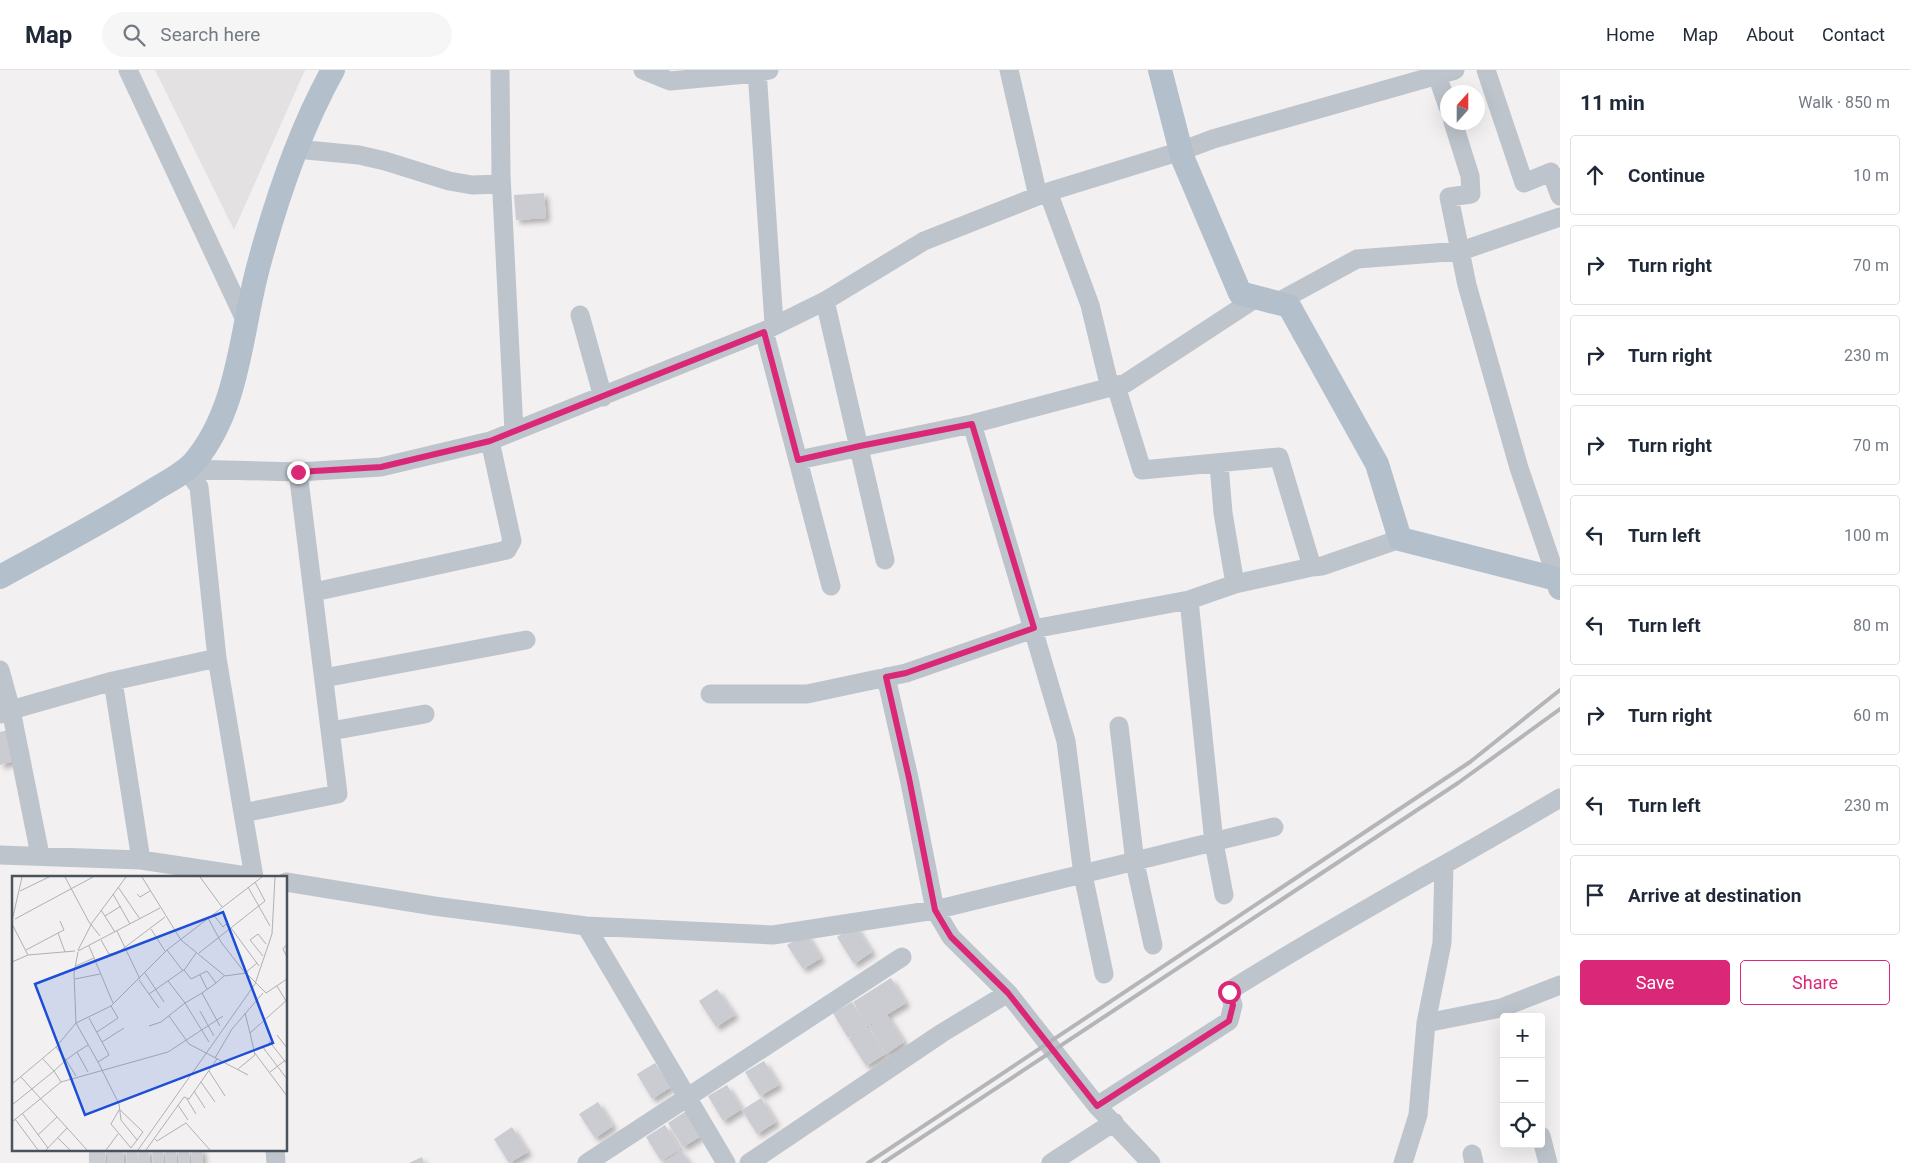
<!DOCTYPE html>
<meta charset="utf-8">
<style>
body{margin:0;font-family:Roboto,sans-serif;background:#f6f6f7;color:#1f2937}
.controls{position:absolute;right:15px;bottom:15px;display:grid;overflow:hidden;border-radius:5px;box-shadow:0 5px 20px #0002}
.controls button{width:45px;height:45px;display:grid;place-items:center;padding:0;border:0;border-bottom:1px solid #e0e1e3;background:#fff;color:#1f2937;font:25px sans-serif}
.compass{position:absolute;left:1440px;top:15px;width:45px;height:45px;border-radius:50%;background:#fff;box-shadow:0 5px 20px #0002;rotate:21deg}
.stop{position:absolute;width:15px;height:15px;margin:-11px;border:4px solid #db2777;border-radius:50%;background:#fff}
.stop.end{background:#db2777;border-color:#fff;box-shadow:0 1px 5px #0008}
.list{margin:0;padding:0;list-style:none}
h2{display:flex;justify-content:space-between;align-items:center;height:65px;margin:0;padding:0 20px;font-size:21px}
h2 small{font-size:16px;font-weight:400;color:#747a83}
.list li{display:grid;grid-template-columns:32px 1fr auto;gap:15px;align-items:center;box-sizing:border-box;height:80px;margin:0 10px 10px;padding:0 10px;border:1px solid #e0e1e3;border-radius:5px}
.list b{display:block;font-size:19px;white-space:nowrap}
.list em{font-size:16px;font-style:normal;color:#747a83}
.actions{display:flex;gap:10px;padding:15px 20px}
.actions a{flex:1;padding:11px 0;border:1px solid #db2777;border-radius:5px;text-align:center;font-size:18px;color:#db2777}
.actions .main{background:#db2777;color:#fff}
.icon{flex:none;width:28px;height:28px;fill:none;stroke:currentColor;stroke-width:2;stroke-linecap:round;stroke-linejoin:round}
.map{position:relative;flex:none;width:1560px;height:1093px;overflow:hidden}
header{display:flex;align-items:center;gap:30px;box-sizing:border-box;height:70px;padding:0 25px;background:#fff;border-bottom:1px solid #e0e1e3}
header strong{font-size:24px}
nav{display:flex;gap:28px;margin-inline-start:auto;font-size:18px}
.search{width:350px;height:45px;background:#f6f6f7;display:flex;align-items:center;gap:12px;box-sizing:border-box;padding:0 18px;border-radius:28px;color:#747a83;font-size:19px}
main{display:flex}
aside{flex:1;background:#fff}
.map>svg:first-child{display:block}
</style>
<header>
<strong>Map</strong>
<div class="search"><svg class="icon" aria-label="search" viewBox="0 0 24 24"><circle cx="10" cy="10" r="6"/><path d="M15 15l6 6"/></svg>Search here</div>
<nav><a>Home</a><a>Map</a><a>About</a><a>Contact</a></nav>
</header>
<main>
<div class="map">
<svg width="1560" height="1093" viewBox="0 0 1560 1093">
<defs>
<filter id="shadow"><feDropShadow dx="4" dy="4" stdDeviation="2.5" flood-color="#0004"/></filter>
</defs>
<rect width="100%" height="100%" fill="#f2f0f0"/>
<path fill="#e3e1e1" d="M155 0H305L234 160Z"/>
<path fill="#cbccd2" filter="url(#shadow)" d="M544 123 546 148 516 150 514 125Z
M8 660 14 691 0 695V662Z
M855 855 872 882 854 894 837 867Z
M806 863 821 888 803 899 787 875Z
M891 908 906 933 868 956 853 932Z
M717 919 735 945 716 957 699 931Z
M852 932 867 956 848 968 833 943Z
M887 945 904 972 886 984 869 957Z
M867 957 885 984 866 996 849 969Z
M764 991 779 1015 760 1026 745 1002Z
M655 993 671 1017 652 1029 637 1004Z
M727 1015 742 1039 723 1051 708 1026Z
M761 1028 776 1052 757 1064 742 1040Z
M598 1032 613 1056 595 1068 579 1044Z
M686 1041 701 1066 683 1077 668 1053Z
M665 1055 680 1080 661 1091 646 1067Z
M512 1057 528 1082 509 1093 494 1069Z
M89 1079H105L106 1093H89Z
M107 1079H123L124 1093H107Z
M126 1079H137L138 1093H127Z
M138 1079H149L150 1093H139Z
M152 1079H163L164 1093H153Z
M165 1079H176L177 1093H166Z
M178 1079H189L190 1093H179Z
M191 1079H202L203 1093H192Z
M681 1081 689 1093H662Z
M422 1087 424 1093H409Z"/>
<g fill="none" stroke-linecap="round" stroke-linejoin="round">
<path stroke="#bdc4cb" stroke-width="19" d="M128 0 247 254
M500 0 501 105 514 361
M643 0 670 11 757 3 769 0
M757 0 774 254
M1009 0 1038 126
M1486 0 1524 113 1551 102 1560 126
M1437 5 1448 37
M1453 52 1470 106 1471 124 1449 127 1467 215 1519 398 1557 509
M296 79 359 85 385 91 449 111 472 115 501 114
M1048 122 1090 235 1110 318
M825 231 885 490
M1276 233 1357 189 1461 181 1560 147
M580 245 603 327
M764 261 831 516
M1116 316 1142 400 1279 387 1312 497 1322 496 1400 469
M972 354 1033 559 1189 530 1214 773 1224 825
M798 390 972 354 1126 313 1256 228
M1219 394 1223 443 1235 514
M186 399 298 402 381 397 490 371 764 261 825 231 924 171 1048 122 1181 81 1213 69 1455 0
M186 399 199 417 217 588 243 743 338 724 298 402
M314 522 507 480 512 471 490 371
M1189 530 1235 514 1312 497
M0 600 11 640 113 611
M886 607 909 708 935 840 951 867 1008 923 1097 1036 1151 1093
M324 608 526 570
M710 624H807L906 603 1033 559 1066 671 1083 805 1104 904
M0 644 11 640 40 785
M1119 656 1135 793 1153 875
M331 661 425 644
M243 743 254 807
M0 785 141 790 253 807
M141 790 113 611 217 588
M1444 796 1442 873 1426 953 1501 938 1560 915
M286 812 434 836 586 856 773 865 935 840 1274 757
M586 856 726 1093
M1097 1036 1229 951 1233 935 1229 921C1337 853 1450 793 1560 728
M1541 1066 1548 1093
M275 1079 276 1093
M1472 1084 1474 1093
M587 1093 902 887
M749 1093 942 963 1008 923
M1051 1093 1114 1052
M1403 1093 1418 1045 1426 953"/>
<path stroke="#b3bfcb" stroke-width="24" d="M1160 0 1183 89 1240 223 1289 236 1377 394 1400 469 1557 509 1560 518
M0 507C51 479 103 452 152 421 166 412 184 404 195 391 240 337 241 258 259 194 277 127 299 61 333 0"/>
<path stroke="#b3b5b9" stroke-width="4" d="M868 1093 1470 692 1560 620
M883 1093 1458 713 1560 639"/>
</g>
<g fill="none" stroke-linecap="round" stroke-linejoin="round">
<path stroke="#db2777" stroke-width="6" d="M298 402 381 397 490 371 764 262 798 390 860 376 972 354 1034 558 906 603 886 607 909 708 935 840 951 867 1008 923 1097 1036 1229 951 1233 935 1229 922"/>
</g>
<g transform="translate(12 806)">
<rect width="275" height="275" fill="#f2f0f0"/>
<path fill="none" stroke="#afb1b4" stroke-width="1" d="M53 1 77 46 88 60M130 1 169 64 213 100 234 97 254 117 275 103M188 1 210 31M106 11 128 43M236 11 258 50M8 15 37 1M101 18 118 48M125 18 128 21 138 15M89 34 103 56M201 38 211 51 214 48 218 53M93 40 109 30M196 42 209 66 233 97M3 43 81 1M0 45 10 1M48 45 52 54 46 57 53 76M0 48 16 79M219 52 247 90M139 53 153 75M105 55 128 103M89 64 97 78H104L153 41M275 68 271 73 275 81M77 70 101 127M14 74 46 57M66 74 80 47 114 1M155 74 171 95M66 75 148 32M187 77 253 25 243 6M251 80 238 64 246 58 254 68M0 86 16 79 63 75M64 90 82 82M172 94 179 103 195 95 204 107 212 100M133 97 152 126M233 97 245 87M188 99 195 113M63 103 88 98M127 104 147 132M156 105 173 127 190 117 208 150M265 110 274 125M190 117 204 107M137 118 173 93 184 77M188 135 202 160M233 137 238 157 275 124M157 140 177 168 236 199M77 142 97 179 86 186 64 147 99 130 155 74 250 1M137 150 149 146 173 127 197 166M85 156 106 142 99 130M265 159 275 172M257 165 275 188M90 166 112 152M76 169 65 176 76 196M250 170 275 203M44 171 54 184 65 176M242 176 275 220M203 182 220 153 251 117M31 183 42 195 54 184 64 200M86 186 107 228 109 244 125 264M226 193 243 179 238 157M197 195 213 220M258 196 275 183M9 201 75 274M189 206 203 226M0 208 44 171 64 147 62 97 66 76M182 215 193 232M175 223 184 238M0 229 42 195 49 206M166 229 176 244M107 233 131 256 119 272 99 248 107 234M10 237 36 272M3 243 26 274M0 246 49 206 156 176 211 140M26 259 45 241M46 262 58 274M143 263 145 265 174 247 198 274M34 274 55 252M94 274 106 258M126 274 243 108 260 58 263 1M134 274 172 221 177 223 205 183"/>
<path fill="#1d4ed8" fill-opacity="0.15" stroke="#1d4ed8" stroke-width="2.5" d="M211 36 261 167 73 239 23 108Z"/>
<rect width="275" height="275" fill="none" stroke="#4a535b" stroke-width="2.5"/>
</g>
</svg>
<div class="controls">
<button>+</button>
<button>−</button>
<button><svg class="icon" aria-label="locate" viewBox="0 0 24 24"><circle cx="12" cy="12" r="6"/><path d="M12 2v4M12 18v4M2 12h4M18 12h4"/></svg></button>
</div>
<svg class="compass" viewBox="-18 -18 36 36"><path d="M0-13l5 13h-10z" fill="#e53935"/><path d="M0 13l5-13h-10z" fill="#747a83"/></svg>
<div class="stop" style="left:1229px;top:922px"></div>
<div class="stop end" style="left:298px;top:402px"></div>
</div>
<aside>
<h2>11 min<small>Walk · 850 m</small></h2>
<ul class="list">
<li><svg class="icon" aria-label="ahead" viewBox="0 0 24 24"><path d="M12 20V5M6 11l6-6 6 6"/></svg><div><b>Continue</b></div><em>10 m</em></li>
<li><svg class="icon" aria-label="right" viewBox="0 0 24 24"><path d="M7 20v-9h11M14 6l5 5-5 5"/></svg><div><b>Turn right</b></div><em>70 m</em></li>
<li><svg class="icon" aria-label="right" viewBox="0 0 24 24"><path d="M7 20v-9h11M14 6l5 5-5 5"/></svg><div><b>Turn right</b></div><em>230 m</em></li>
<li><svg class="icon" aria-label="right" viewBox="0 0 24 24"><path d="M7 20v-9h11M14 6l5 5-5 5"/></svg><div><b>Turn right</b></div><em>70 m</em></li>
<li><svg class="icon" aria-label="left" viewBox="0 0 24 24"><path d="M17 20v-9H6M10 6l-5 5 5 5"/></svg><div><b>Turn left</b></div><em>100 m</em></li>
<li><svg class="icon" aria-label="left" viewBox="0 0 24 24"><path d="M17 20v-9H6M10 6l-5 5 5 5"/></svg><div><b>Turn left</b></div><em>80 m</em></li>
<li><svg class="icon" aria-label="right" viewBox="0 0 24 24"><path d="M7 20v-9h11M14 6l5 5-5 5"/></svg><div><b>Turn right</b></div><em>60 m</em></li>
<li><svg class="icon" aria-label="left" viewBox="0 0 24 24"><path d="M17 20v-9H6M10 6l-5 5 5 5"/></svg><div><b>Turn left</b></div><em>230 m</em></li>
<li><svg class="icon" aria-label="arrive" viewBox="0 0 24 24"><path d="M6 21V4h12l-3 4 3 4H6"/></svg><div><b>Arrive at destination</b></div></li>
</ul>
<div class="actions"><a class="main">Save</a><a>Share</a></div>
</aside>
</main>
